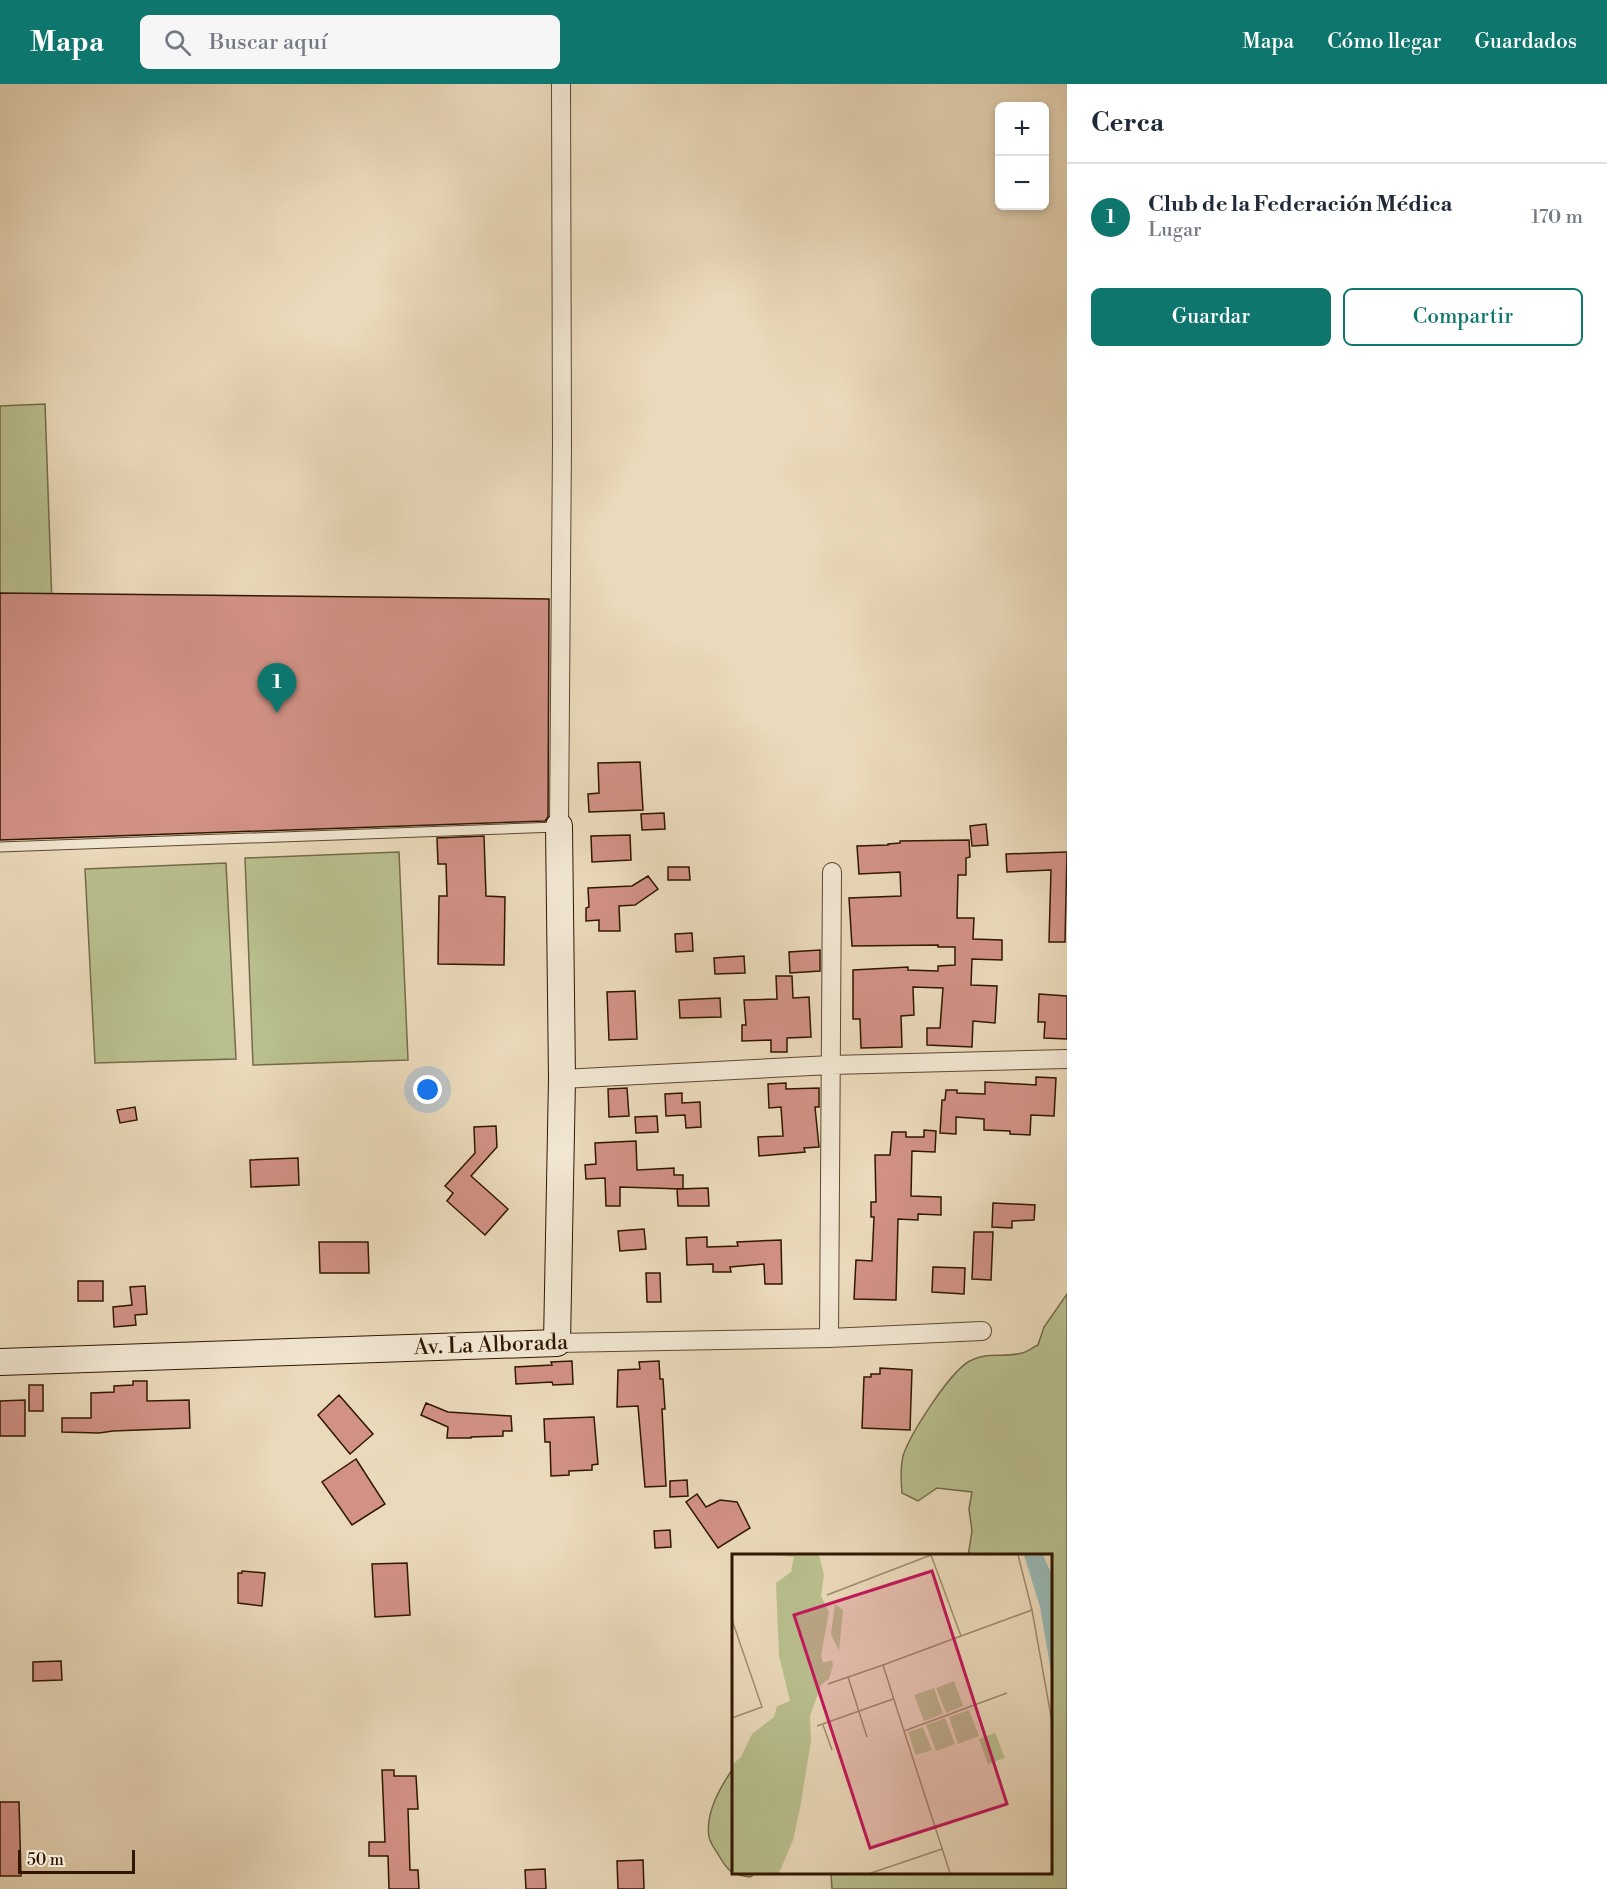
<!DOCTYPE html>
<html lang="es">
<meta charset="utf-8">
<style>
body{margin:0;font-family:"Libre Bodoni",serif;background:#f6f6f7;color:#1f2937}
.controls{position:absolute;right:18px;top:18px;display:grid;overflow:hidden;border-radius:9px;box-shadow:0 3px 9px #0003}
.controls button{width:54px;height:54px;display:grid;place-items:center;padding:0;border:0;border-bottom:2px solid #e0e1e3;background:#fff;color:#1f2937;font:30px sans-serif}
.scale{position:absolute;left:18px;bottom:15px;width:117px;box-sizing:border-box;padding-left:6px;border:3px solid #311702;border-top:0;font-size:16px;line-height:21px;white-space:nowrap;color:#311702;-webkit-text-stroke:4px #f1e6d2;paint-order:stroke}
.you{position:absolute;left:428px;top:1006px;width:21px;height:21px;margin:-15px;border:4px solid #fff;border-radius:50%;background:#1a73e8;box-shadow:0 0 0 9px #1a73e833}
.badge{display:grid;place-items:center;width:39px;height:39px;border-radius:50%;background:#0f766e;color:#fff;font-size:20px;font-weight:700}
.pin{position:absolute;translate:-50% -50px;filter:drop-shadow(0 2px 3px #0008)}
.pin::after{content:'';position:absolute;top:32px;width:21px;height:18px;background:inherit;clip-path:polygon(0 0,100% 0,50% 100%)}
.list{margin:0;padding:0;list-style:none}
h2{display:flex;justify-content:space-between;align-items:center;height:78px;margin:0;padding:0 24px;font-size:26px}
h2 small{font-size:20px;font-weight:400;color:#747a83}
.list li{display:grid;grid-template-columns:39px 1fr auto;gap:18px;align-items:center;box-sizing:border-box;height:108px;padding:0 24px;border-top:2px solid #e0e1e3}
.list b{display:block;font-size:22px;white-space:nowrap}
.list p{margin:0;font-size:20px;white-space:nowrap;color:#747a83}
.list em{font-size:20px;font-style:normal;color:#747a83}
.actions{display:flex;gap:12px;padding:18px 24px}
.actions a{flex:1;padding:14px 0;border:2px solid #0f766e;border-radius:9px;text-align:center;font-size:21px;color:#0f766e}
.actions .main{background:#0f766e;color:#fff}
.icon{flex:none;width:33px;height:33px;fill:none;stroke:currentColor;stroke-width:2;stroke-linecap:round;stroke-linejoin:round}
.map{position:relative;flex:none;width:1067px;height:1805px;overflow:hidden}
header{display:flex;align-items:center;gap:36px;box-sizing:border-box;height:84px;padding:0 30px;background:#0f766e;color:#fff}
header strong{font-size:28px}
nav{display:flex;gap:33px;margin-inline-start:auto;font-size:21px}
.search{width:420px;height:54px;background:#f6f6f7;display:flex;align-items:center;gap:15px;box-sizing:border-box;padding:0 21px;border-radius:9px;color:#747a83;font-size:22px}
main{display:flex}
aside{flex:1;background:#fff}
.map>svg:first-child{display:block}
</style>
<header>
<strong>Mapa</strong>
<div class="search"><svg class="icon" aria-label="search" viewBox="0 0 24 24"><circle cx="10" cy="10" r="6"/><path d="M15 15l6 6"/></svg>Buscar aquí</div>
<nav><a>Mapa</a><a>Cómo llegar</a><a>Guardados</a></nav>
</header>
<main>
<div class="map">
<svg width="1067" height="1805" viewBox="0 0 1067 1805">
<rect width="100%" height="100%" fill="#ead9ba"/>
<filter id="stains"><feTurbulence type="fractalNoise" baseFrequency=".00333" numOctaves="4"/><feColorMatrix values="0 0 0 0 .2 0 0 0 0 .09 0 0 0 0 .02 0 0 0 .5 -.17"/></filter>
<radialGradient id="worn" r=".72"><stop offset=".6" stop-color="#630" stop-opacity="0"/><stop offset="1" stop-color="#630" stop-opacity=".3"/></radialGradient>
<path fill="#b9bf8e" stroke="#756b48" stroke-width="1.5" d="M45 320 52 521H0V322Z
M399 768 408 976 253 981 245 774Z
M226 779 236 975 95 979 85 785Z
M1067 1210V1805H832L831 1789 1050 1788V1472H968L972 1447 969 1425 972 1408 937 1404 918 1417 902 1409C901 1397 900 1385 903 1372 910 1350 948 1291 968 1278 985 1267 1004 1274 1022 1269 1027 1268 1033 1263 1038 1261L1044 1243Z
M734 1683V1788L756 1789 750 1793C731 1791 727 1786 718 1770 715 1765 710 1759 709 1753 705 1728 721 1702 734 1683Z"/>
<path fill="#d19185" stroke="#311702" stroke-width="1.5" d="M0 509 549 515 548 733 545 737 0 756Z
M640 678 643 726 589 728 588 710 599 709 598 679Z
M664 729 665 745 642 746 641 730Z
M986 740 988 761 972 762 970 742Z
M630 751 631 776 592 778 591 752Z
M484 752 486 812 505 813 504 881 438 880 439 812H447L446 780H438L437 754Z
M969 756 970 773 966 774V791H958L957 834H974L973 855 1002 856V876L972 875 971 901 997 902 995 939 973 937 972 963 927 961V944H940L943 904 913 903 914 931 901 932 902 963 861 964 860 935H853V886L908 883V886L938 887V882L955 881V863H938V861L852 862 849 814 901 812 900 788 859 790 857 762 888 761V760L900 759V757Z
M1067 768 1065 858H1049L1051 786 1007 788 1006 770Z
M668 783H689L690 796H668Z
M648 792 658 805 635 821 619 822 620 847H599V836L586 837V824L589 823 588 804 632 802Z
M692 849 693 867 676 868 675 850Z
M820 866V887L790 889 789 868Z
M744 872 745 889 715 890 714 874Z
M776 892H792L793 914 809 913 811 953 787 954V968H771V956L742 957V941H746L744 916 777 915Z
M635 907 637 955 609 956 607 908Z
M1039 910 1067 912V955L1044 954 1045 938H1038Z
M720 914 721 933 680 934 679 916Z
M1036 993 1056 994 1054 1032 1031 1031 1030 1051 1010 1050V1047L984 1046V1035L956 1033V1050L940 1049 942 1016H945L946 1006H957V1009L985 1010V998L1036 1001Z
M786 999V1005L819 1004V1023H815L819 1063 804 1064 805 1068 759 1072 758 1053 783 1052 781 1023 769 1024 768 1000Z
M627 1004 629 1032 609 1033 608 1005Z
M682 1009V1019L700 1018 701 1043 686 1044 685 1031 666 1032 665 1010Z
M135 1023 137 1036 120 1039 117 1026Z
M657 1032 658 1048 636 1049 635 1033Z
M496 1042 497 1063 471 1092 508 1125 485 1151 447 1117 453 1109 445 1102 475 1069 474 1043Z
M924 1046 936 1047 935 1068 912 1067 911 1112 941 1113V1131L918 1130V1136L898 1135 896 1216 854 1215 856 1176 872 1177 874 1133H871V1118H876L875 1071H890L892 1048H906V1053H924Z
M636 1057 637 1086 674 1084V1091H683V1105L620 1103V1122H606L605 1094 586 1095 585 1081 596 1080 595 1059Z
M298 1074 299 1101 251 1103 250 1076Z
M708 1104 709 1122H678L677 1105Z
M993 1119 1035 1121 1034 1136 1012 1137V1144L992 1143Z
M644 1145 646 1165 620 1167 618 1147Z
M974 1148H993L991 1196 972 1195Z
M707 1153V1163L738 1162 737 1158 781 1156 782 1200H765L764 1180 730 1183 731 1188H713V1180L687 1181 686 1154Z
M319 1158H368L369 1189H320Z
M933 1183 965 1184 964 1210 932 1208Z
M646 1189H660L661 1218H647Z
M78 1197H103V1217H78Z
M145 1202 147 1230 135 1231 136 1241 114 1243 113 1223 132 1221 130 1203Z
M572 1277 573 1300 553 1301 552 1298 516 1300 515 1283 552 1281 551 1278Z
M659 1277 660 1295H663L665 1325H662L666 1402 645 1403 638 1322 617 1323 618 1286 640 1285 639 1278Z
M880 1284 912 1286 910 1346 862 1344 864 1293H871V1290H880Z
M133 1297H147V1317L189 1316 190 1344 113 1347 99 1349 62 1348V1334H91V1309L114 1308V1302L133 1301Z
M29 1301H43V1327H29Z
M339 1311 373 1350 350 1370 318 1331Z
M25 1316V1352H0V1317Z
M426 1319 448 1328 511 1332 512 1347H503V1352L471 1353V1354H447L448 1343 421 1331Z
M594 1333 598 1380 592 1381V1386L569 1387V1391L551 1392 550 1358H545L544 1335Z
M356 1375 385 1420 352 1441 322 1398Z
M687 1396 688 1412 670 1413V1397Z
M697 1410 706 1423 720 1416 737 1418 750 1444 718 1464 686 1418Z
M670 1446 671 1463 655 1464 654 1447Z
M407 1479 410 1531 375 1533 372 1480Z
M242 1487 265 1489 262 1522 238 1519V1489H242Z
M61 1577 62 1596 33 1597V1578Z
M382 1686H394V1692H416L418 1725H408L410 1786H418L419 1805H389L388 1772H369V1758H385Z
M0 1718H19L21 1792H0Z
M643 1776 644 1805H618L617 1777Z
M545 1785 546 1805H526L525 1786Z"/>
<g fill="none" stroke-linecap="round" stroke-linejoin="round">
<g stroke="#5f4830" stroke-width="11">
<path id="lane" d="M0 763 557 743"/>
</g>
<g stroke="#5f4830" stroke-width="20">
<path id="street" d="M559 742 562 359 561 0
M562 995 831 981 1067 975
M829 1254 832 788
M557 1259 829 1254 982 1247"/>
</g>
<g stroke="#311702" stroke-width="28">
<path id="secondary" d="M0 1278 557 1259 562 995 559 742"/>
</g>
<use href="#lane" stroke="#f1e6d2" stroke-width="9"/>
<use href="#street" stroke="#f1e6d2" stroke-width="18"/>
<use href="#secondary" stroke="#f1e6d2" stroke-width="26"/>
</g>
<g text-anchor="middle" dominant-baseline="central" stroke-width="5" stroke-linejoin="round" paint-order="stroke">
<g font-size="22" fill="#311702" stroke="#f1e6d2">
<text transform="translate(491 1261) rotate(-2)">Av. La Alborada</text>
</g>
</g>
<g transform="translate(732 1470)">
<rect width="320" height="320" fill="#ead9ba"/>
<path d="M44 1H87L92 21 89 42 97 58 89 101 91 109 100 106 101 111 97 125 89 131 78 162 79 187 68 254 61 286 47 319H0V211L9 203 20 180 42 163 45 152 58 147 47 102 44 29 59 18 62 3ZM103 50 111 56 107 97 99 80ZM222 127 231 152 214 159 204 134ZM202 134 211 160 192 167 182 141ZM237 156 247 182 226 190 217 163ZM213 164 223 190 204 197 194 171ZM191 173 200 196 184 201 176 178ZM263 179 273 204 256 210 247 185Z" fill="#b9bf8e"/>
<path d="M292 1H311L319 19V117L308 53Z" fill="#98b9b5"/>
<path fill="none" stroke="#a08b70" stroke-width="1.5" d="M286 1 300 56 320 168M95 41 199 1M0 66 30 153 0 164M229 82 300 56M116 123 135 183M96 130 151 111M91 171 100 196M85 172 161 145M172 177 151 111 229 82 199 1M139 319 210 295M218 319 172 177 275 139"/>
<path fill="#c2185b" fill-opacity="0.15" stroke="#c2185b" stroke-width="3" d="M200 17 275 250 138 294 62 61Z"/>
<rect width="320" height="320" fill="none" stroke="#311702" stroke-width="3"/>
</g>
<rect width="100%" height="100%" filter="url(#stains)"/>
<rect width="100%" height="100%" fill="url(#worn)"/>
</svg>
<div class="controls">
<button>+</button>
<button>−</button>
</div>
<div class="scale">50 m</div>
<div class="you"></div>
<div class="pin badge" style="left:277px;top:629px">1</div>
</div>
<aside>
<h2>Cerca<small></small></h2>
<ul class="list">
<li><span class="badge">1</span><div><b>Club de la Federación Médica</b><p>Lugar</p></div><em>170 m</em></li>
</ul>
<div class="actions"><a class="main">Guardar</a><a>Compartir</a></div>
</aside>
</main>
